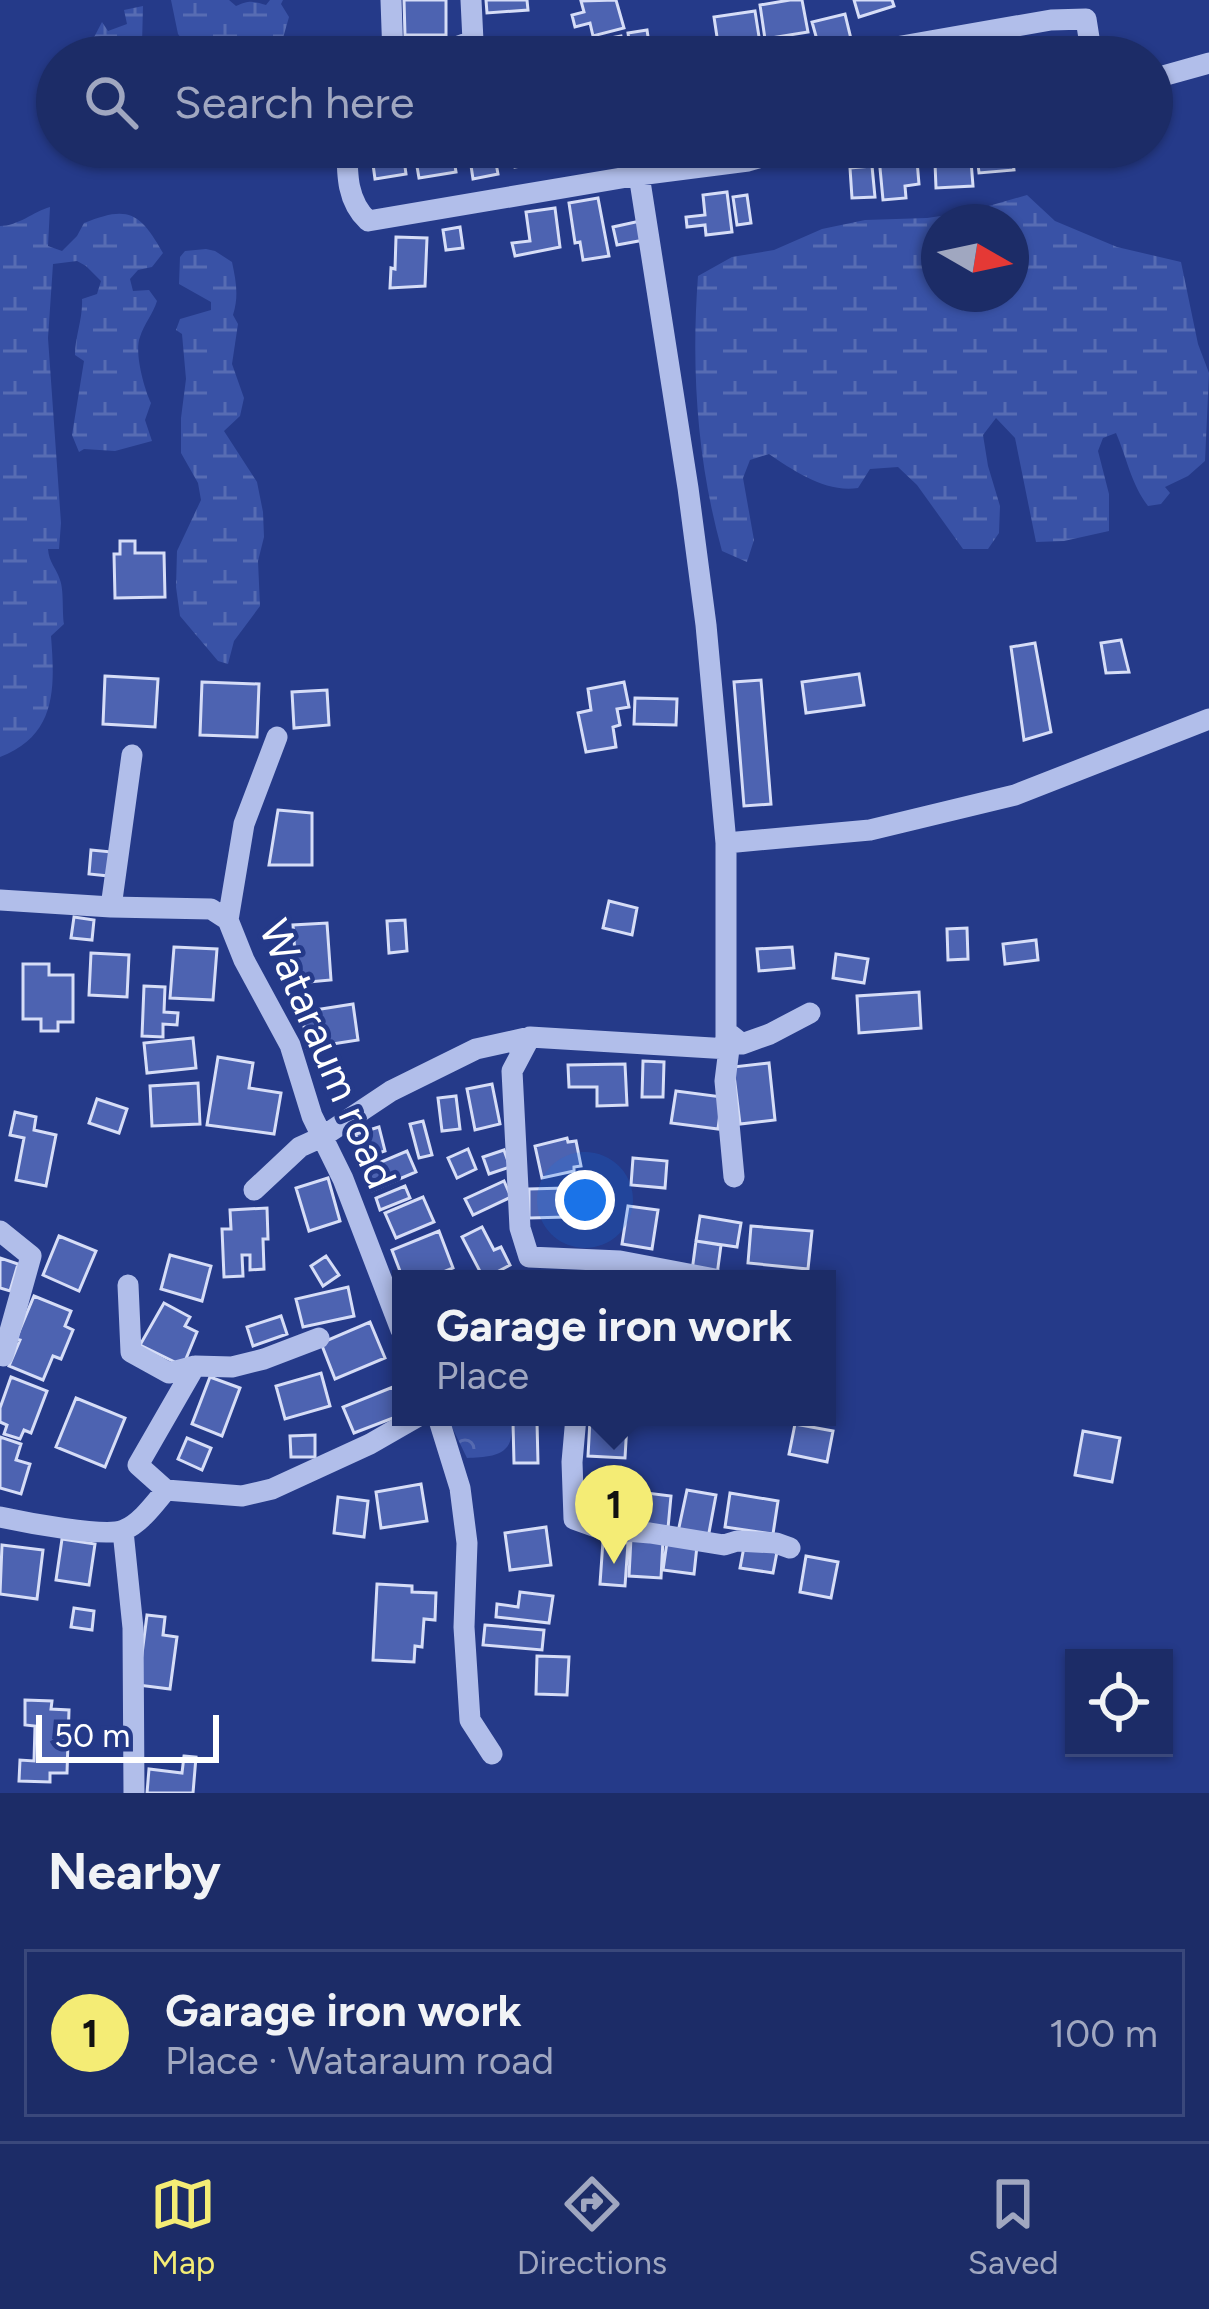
<!DOCTYPE html>
<meta charset="utf-8">
<style>
body{margin:0;font-family:Figtree,sans-serif;background:#25346d;color:#f1f3f6}
.controls{position:absolute;right:36px;bottom:36px;display:grid;overflow:hidden;border-radius:0px;box-shadow:0 3px 9px #0004}
.controls button{width:108px;height:108px;display:grid;place-items:center;padding:0;border:0;border-bottom:3px solid #3a487b;background:#1c2c67;color:#f1f3f6;font:60px sans-serif}
.compass{position:absolute;left:921px;top:204px;width:108px;height:108px;border-radius:50%;background:#1c2c67;box-shadow:0 3px 9px #0004;rotate:99deg}
.scale{position:absolute;left:36px;bottom:30px;width:183px;box-sizing:border-box;padding-left:12px;border:6px solid #fff;border-top:0;font-size:33px;line-height:42px;white-space:nowrap;color:#fff;-webkit-text-stroke:9px #253a89;paint-order:stroke}
.you{position:absolute;left:585px;top:1200px;width:42px;height:42px;margin:-30px;border:9px solid #fff;border-radius:50%;background:#1a73e8;box-shadow:0 0 0 18px #1a73e833}
.badge{display:grid;place-items:center;width:78px;height:78px;border-radius:50%;background:#f4ec75;color:#111;font-size:39px;font-weight:700}
.pin{position:absolute;translate:-50% -99px;filter:drop-shadow(0 3px 6px #0008)}
.pin::after{content:'';position:absolute;top:63px;width:42px;height:36px;background:inherit;clip-path:polygon(0 0,100% 0,50% 100%)}
.popup{position:absolute;left:392px;top:1270px;width:444px;height:156px;box-sizing:border-box;display:grid;place-content:center;border-radius:0px;background:#1c2c67;filter:drop-shadow(0 3px 9px #0005);font-size:39px;white-space:nowrap;color:#a0a7c0}
.popup b{font-size:45px;color:#f1f3f6}
.popup::after{content:'';position:absolute;left:50%;top:100%;margin-left:-24px;border:24px solid transparent;border-top-color:#1c2c67}
.list{margin:0;padding:0;list-style:none}
h2{display:flex;justify-content:space-between;align-items:center;height:156px;margin:0;padding:0 48px;font-size:51px}
h2 small{font-size:39px;font-weight:400;color:#a0a7c0}
.list li{display:grid;grid-template-columns:78px 1fr auto;gap:36px;align-items:center;box-sizing:border-box;height:168px;margin:0 24px 24px;padding:0 24px;border:3px solid #3a487b;border-radius:0px}
.list b{display:block;font-size:45px;white-space:nowrap}
.list p{margin:0;font-size:39px;white-space:nowrap;color:#a0a7c0}
.list em{font-size:39px;font-style:normal;color:#a0a7c0}
.icon{flex:none;width:66px;height:66px;fill:none;stroke:currentColor;stroke-width:2;stroke-linecap:round;stroke-linejoin:round}
.map{position:relative;flex:none;width:1209px;height:1793px;overflow:hidden}
.search{position:absolute;background:#1c2c67;box-shadow:0 3px 9px #0004;left:36px;right:36px;top:36px;height:132px;display:flex;align-items:center;gap:30px;box-sizing:border-box;padding:0 42px;border-radius:66px;color:#a0a7c0;font-size:45px}
.sheet{height:348px;background:#1c2c67}
nav{display:flex;justify-content:space-around;align-items:center;box-sizing:border-box;height:168px;border-top:3px solid #3a487b;background:#1c2c67;font-size:33px;color:#a0a7c0}
nav a{display:grid;justify-items:center;gap:6px}
nav .on{color:#f4ec75}
.map>svg:first-child{display:block}
</style>
<div class="map">
<svg width="1209" height="1793" viewBox="0 0 1209 1793">
<defs>
<pattern id="forest-crowns" width="20" height="18" patternUnits="userSpaceOnUse" patternTransform="scale(3)"><rect width="20" height="18" fill="#3952a6"/><path d="M2 6a3 3 0 1 1 6 0M12 15a3 3 0 1 1 6 0" fill="none" stroke="#576cb3"/></pattern>
<pattern id="wetland-marsh" width="20" height="14" patternUnits="userSpaceOnUse" patternTransform="scale(3)"><rect width="20" height="14" fill="#3952a6"/><path d="M1 5h8M5 5V1M11 12h8M15 12V8" fill="none" stroke="#576cb3"/></pattern>
</defs>
<rect width="100%" height="100%" fill="#253a89"/>
<path fill="url(#forest-crowns)" d="M450 1417H515C507 1435 514 1417 511 1437 508 1458 484 1457 467 1458L448 1419Z"/>
<path fill="url(#wetland-marsh)" fill-rule="evenodd" d="M171 0H229L236 6C250 0 252 1 266 5L270 0H283L281 4 289 17 283 38 286 43 301 54V57H160L181 50 185 43 178 34Z
M143 6 142 44 151 57H89L91 43 102 22 108 31 127 24 124 10Z
M1027 195 1055 221 1117 247 1181 262 1198 344 1209 373 1205 461 1188 476 1165 487 1170 493 1161 504 1148 506C1131 484 1127 458 1116 433L1103 438 1098 451 1109 494V531L1064 541 1036 542 1015 438 996 418 983 435 988 466 1000 506 999 533 988 549H963L917 485 898 467 870 469 858 488C826 493 794 471 769 454L750 460 743 478 754 540 747 562 722 551C697 461 691 369 698 276L732 257 774 250 822 229 865 220 927 218 968 212ZM939 222H1011V294H939Z
M50 207 48 246 62 251 77 236 84 223C128 205 140 212 163 253L152 267 138 270 130 279 133 291 149 290 157 301C153 314 144 324 140 337 134 352 144 388 151 403L145 420 152 441 115 451 84 449 79 452 72 435 84 361 75 355C75 336 83 319 82 299L97 294 101 281 86 266 77 261 53 264 48 338 61 523 59 549H48C49 563 56 567 60 580 64 590 62 612 64 624L51 636C55 688 57 735 0 757V226C18 226 33 212 50 207Z
M206 249 215 251 232 262C236 281 239 296 233 315L238 324 232 364 244 398 240 416 224 431 257 482 263 512 264 537 258 561 260 606 234 641 228 664 218 661 180 616 176 587 177 551 201 500 198 483 181 453V418L186 379 182 334 176 330 180 319 211 310V302L179 284 180 257 185 251Z"/>
<path fill="#4d63b1" stroke="#d6ddf7" stroke-width="3" d="M404 0H446V35H405Z
M486 0H527L528 10 487 13Z
M616 0 624 28 593 36 590 23 575 27 572 15 584 12 581 1Z
M790 0H802L808 32 765 39 760 5Z
M854 0H892L894 6 859 17Z
M755 11 762 56 720 57 714 17Z
M845 14 851 39 819 47 812 22Z
M647 30 650 50 631 53 628 33Z
M621 36 625 54 599 57 595 41Z
M426 147H452L456 172 419 178 414 149Z
M461 147H493L498 174 473 179 470 159 463 160Z
M512 147H546L549 161 515 167Z
M878 147 916 149 919 184 905 186 906 198 883 200Z
M976 147H1011L1014 170 979 173Z
M403 152 406 174 375 179 372 157Z
M971 161 973 186 936 188 935 163Z
M872 166 875 197 852 198 850 168Z
M727 192 732 232 706 235 705 225 687 227 686 217 705 215 703 195Z
M747 195 751 223 737 225 733 197Z
M598 198 609 256 583 260 580 242 575 243 569 203Z
M555 208 560 247 515 256 512 243 530 241 526 212Z
M640 221 644 240 617 245 613 227Z
M460 227 463 248 446 250 443 230Z
M396 237 427 238 425 286 390 288 391 268 395 269Z
M120 541H135V553H164L165 597 115 598 114 554H120Z
M1121 640 1129 672 1106 673 1101 643Z
M1035 643 1051 732 1024 740 1011 647Z
M859 674 864 705 806 713 802 682Z
M105 676 158 679 155 727 103 724Z
M761 680 771 804 744 806 734 682Z
M202 682 259 684 257 737 200 735Z
M624 682 629 707 617 709 620 725 613 727 616 747 586 752 578 713 591 710 588 689Z
M327 690 329 725 294 728 292 692Z
M635 698 677 699 676 725 634 724Z
M278 810 312 813V865H269Z
M91 850 112 852 109 876 89 874Z
M609 901 637 908 632 935 603 928Z
M74 917 94 920 92 940 71 938Z
M405 920 407 951 389 953 387 921Z
M327 923 331 980 297 983 293 925Z
M967 928 968 959 948 960 947 929Z
M1036 940 1038 960 1005 964 1003 944Z
M174 947 217 949 213 1000 170 998Z
M792 947 794 968 759 971 757 949Z
M91 953 129 955 127 997 89 995Z
M836 954 868 959 864 983 833 978Z
M23 964H49V975H73V1022H58V1031H41V1019H23Z
M144 986 165 987 164 1012 178 1013 177 1025 163 1024V1037L142 1036Z
M919 992 921 1028 859 1033 857 996Z
M353 1004 358 1040 307 1048 302 1012Z
M193 1038 196 1068 147 1073 144 1043Z
M218 1057 253 1063 249 1088 281 1093 274 1134 207 1125Z
M643 1061 664 1062 663 1097H642Z
M769 1063 775 1120 740 1124 733 1067Z
M625 1064 627 1105 597 1106V1087H569L568 1065Z
M198 1083 200 1124 152 1126 150 1086Z
M492 1084 500 1124 475 1130 467 1089Z
M676 1091 722 1097 718 1129 671 1123Z
M456 1096 460 1129 442 1131 438 1098Z
M97 1099 127 1109 119 1133 89 1123Z
M15 1112 36 1117 34 1130 56 1135 46 1186 16 1180 24 1138 10 1135Z
M423 1121 432 1155 419 1158 410 1124Z
M379 1127 385 1151 362 1158 356 1134Z
M567 1138 568 1142 576 1141 581 1166 574 1167V1171L542 1178 535 1146Z
M468 1149 476 1169 457 1178 448 1158Z
M504 1150 510 1167 489 1174 483 1157Z
M407 1151 416 1172 371 1191 362 1170Z
M633 1158 667 1161 665 1188 631 1185Z
M328 1178 340 1221 309 1231 296 1188Z
M504 1181 511 1197 473 1215 465 1199Z
M405 1186 410 1198 380 1210 376 1198Z
M565 1188 566 1217 529 1218V1189Z
M423 1197 434 1222 396 1238 385 1213Z
M628 1206 658 1210 652 1249 622 1244Z
M267 1208 268 1239H263L264 1269 250 1270V1255H242L243 1276 224 1277 222 1229H231L230 1210Z
M700 1216 741 1223 737 1247 696 1241Z
M751 1226 812 1231 808 1269 748 1263Z
M482 1227 494 1250 501 1247 510 1265 484 1279 462 1237Z
M439 1231 453 1268 426 1279H403L392 1250Z
M59 1236 96 1251 79 1291 43 1275Z
M696 1241 721 1245 717 1275 692 1271Z
M170 1255 211 1266 202 1301 161 1289Z
M326 1256 339 1275 323 1286 311 1266Z
M0 1258 18 1264 10 1291 0 1288Z
M348 1287 354 1316 303 1327 296 1299Z
M34 1296 71 1311 65 1326 73 1330 61 1359 53 1356 43 1380 9 1366 20 1340 16 1339Z
M164 1303 190 1317 185 1326 197 1332 183 1366 140 1345Z
M281 1316 287 1334 253 1346 247 1327Z
M370 1322 385 1358 335 1379 321 1343Z
M321 1373 330 1406 285 1419 276 1386Z
M11 1377 47 1391 31 1433 24 1430 20 1439 4 1434 7 1425 0 1422V1408Z
M210 1377 240 1388 222 1436 192 1424Z
M393 1387 401 1406V1415L354 1433 343 1407Z
M76 1398 125 1418 105 1467 56 1447Z
M590 1420 627 1423 625 1458 588 1456Z
M537 1422 538 1463H514L513 1423Z
M795 1424 833 1431 827 1462 789 1454Z
M1083 1431 1120 1438 1112 1482 1075 1475Z
M315 1435V1457H291L290 1436Z
M0 1437 21 1444 16 1460 30 1464 21 1494 0 1488Z
M187 1438 211 1448 202 1470 178 1459Z
M421 1484 427 1521 381 1528 376 1492Z
M622 1490 671 1496 668 1528 619 1523Z
M687 1490 716 1495 708 1538 678 1532Z
M730 1493 778 1501 773 1534 725 1527Z
M338 1497 368 1501 364 1537 334 1533Z
M546 1527 551 1565 510 1570 505 1533Z
M631 1538 663 1540 661 1578 629 1576Z
M62 1539 95 1544 89 1585 56 1580Z
M603 1541 628 1543 625 1586 600 1584Z
M667 1542 697 1546 694 1574 663 1570Z
M2 1545 43 1550 37 1599 0 1594Z
M744 1547 777 1552 773 1573 740 1568Z
M806 1556 838 1562 831 1598 800 1592Z
M377 1584 412 1586V1592L436 1593 435 1620 424 1619 422 1647 415 1646 414 1662 373 1660Z
M520 1592 553 1596 549 1623 496 1617 497 1604 518 1607Z
M74 1608 94 1611 92 1630 71 1627Z
M147 1615 165 1617 163 1635 177 1637 170 1689 138 1685Z
M485 1625 544 1630 542 1650 483 1645Z
M537 1656 569 1657 567 1695 536 1694Z
M25 1700 52 1701 51 1709 69 1710 67 1773H50V1782L19 1781 20 1760 34 1761 35 1726 25 1725Z
M184 1756 196 1757 193 1793H147L149 1769 182 1773Z"/>
<g fill="none" stroke-linecap="round" stroke-linejoin="round">
<path stroke="#b1beea" stroke-width="21" d="M391 0 393 57
M410 57 437 54 473 41 471 0
M839 57 1051 20 1086 19 1092 57
M1152 79 1209 63
M347 147C347 175 347 201 368 221L639 175 748 161 795 147
M639 175 688 488 706 625 726 843V1037L729 1049 530 1037 512 1071 520 1228 529 1257 620 1261 715 1279
M726 843 870 830 1015 795 1209 719
M0 900 111 907 132 755
M111 907 211 909 228 920 244 960 290 1045 312 1116 343 1179 401 1330
M228 920 244 824 277 737
M727 1032 742 1044 770 1034 810 1013
M729 1049 725 1081 734 1177
M254 1190 300 1147 322 1137 391 1091 476 1049 530 1037
M0 1231 31 1256 3 1356 0 1355
M128 1285 131 1352 169 1373 195 1366 138 1465 166 1490
M195 1366 232 1367 264 1359 319 1338
M438 1417 460 1488 467 1543 464 1627 470 1720 492 1754
M576 1417 572 1462 574 1519 602 1529 650 1533 724 1545 737 1541 776 1543 790 1548
M0 1517C23 1522 105 1538 124 1530 141 1523 155 1503 166 1490L242 1496 272 1489 370 1444 417 1417
M123 1531 133 1628 134 1793"/>
</g>
<g text-anchor="middle" dominant-baseline="central" stroke-width="9" stroke-linejoin="round" paint-order="stroke">
<g font-size="42" fill="#fff" stroke="#253a89">
<text transform="translate(328 1054) rotate(67)">Wataraum road</text>
</g>
</g>
</svg>
<div class="controls">
<button><svg class="icon" aria-label="locate" viewBox="0 0 24 24"><circle cx="12" cy="12" r="6"/><path d="M12 2v4M12 18v4M2 12h4M18 12h4"/></svg></button>
</div>
<svg class="compass" viewBox="-18 -18 36 36"><path d="M0-13l5 13h-10z" fill="#e53935"/><path d="M0 13l5-13h-10z" fill="#a0a7c0"/></svg>
<div class="scale">50 m</div>
<div class="you"></div>
<div class="pin badge" style="left:614px;top:1564px">1</div>
<div class="popup"><b>Garage iron work</b>Place</div>
<div class="search"><svg class="icon" aria-label="search" viewBox="0 0 24 24"><circle cx="10" cy="10" r="6"/><path d="M15 15l6 6"/></svg>Search here</div>
</div>
<section class="sheet">
<h2>Nearby<small></small></h2>
<ul class="list">
<li><span class="badge">1</span><div><b>Garage iron work</b><p>Place · Wataraum road</p></div><em>100 m</em></li>
</ul>
</section>
<nav>
<a class="on"><svg class="icon" aria-label="map" viewBox="0 0 24 24"><path d="M3 6l6-2 6 2 6-2v14l-6 2-6-2-6 2zM9 4v14M15 6v14"/></svg>Map</a>
<a><svg class="icon" aria-label="directions" viewBox="0 0 24 24"><path d="M12 3l9 9-9 9-9-9zM9 14v-3h6M13 9l2 2-2 2"/></svg>Directions</a>
<a><svg class="icon" aria-label="saved" viewBox="0 0 24 24"><path d="M7 4h10v16l-5-4-5 4z"/></svg>Saved</a>
</nav>
